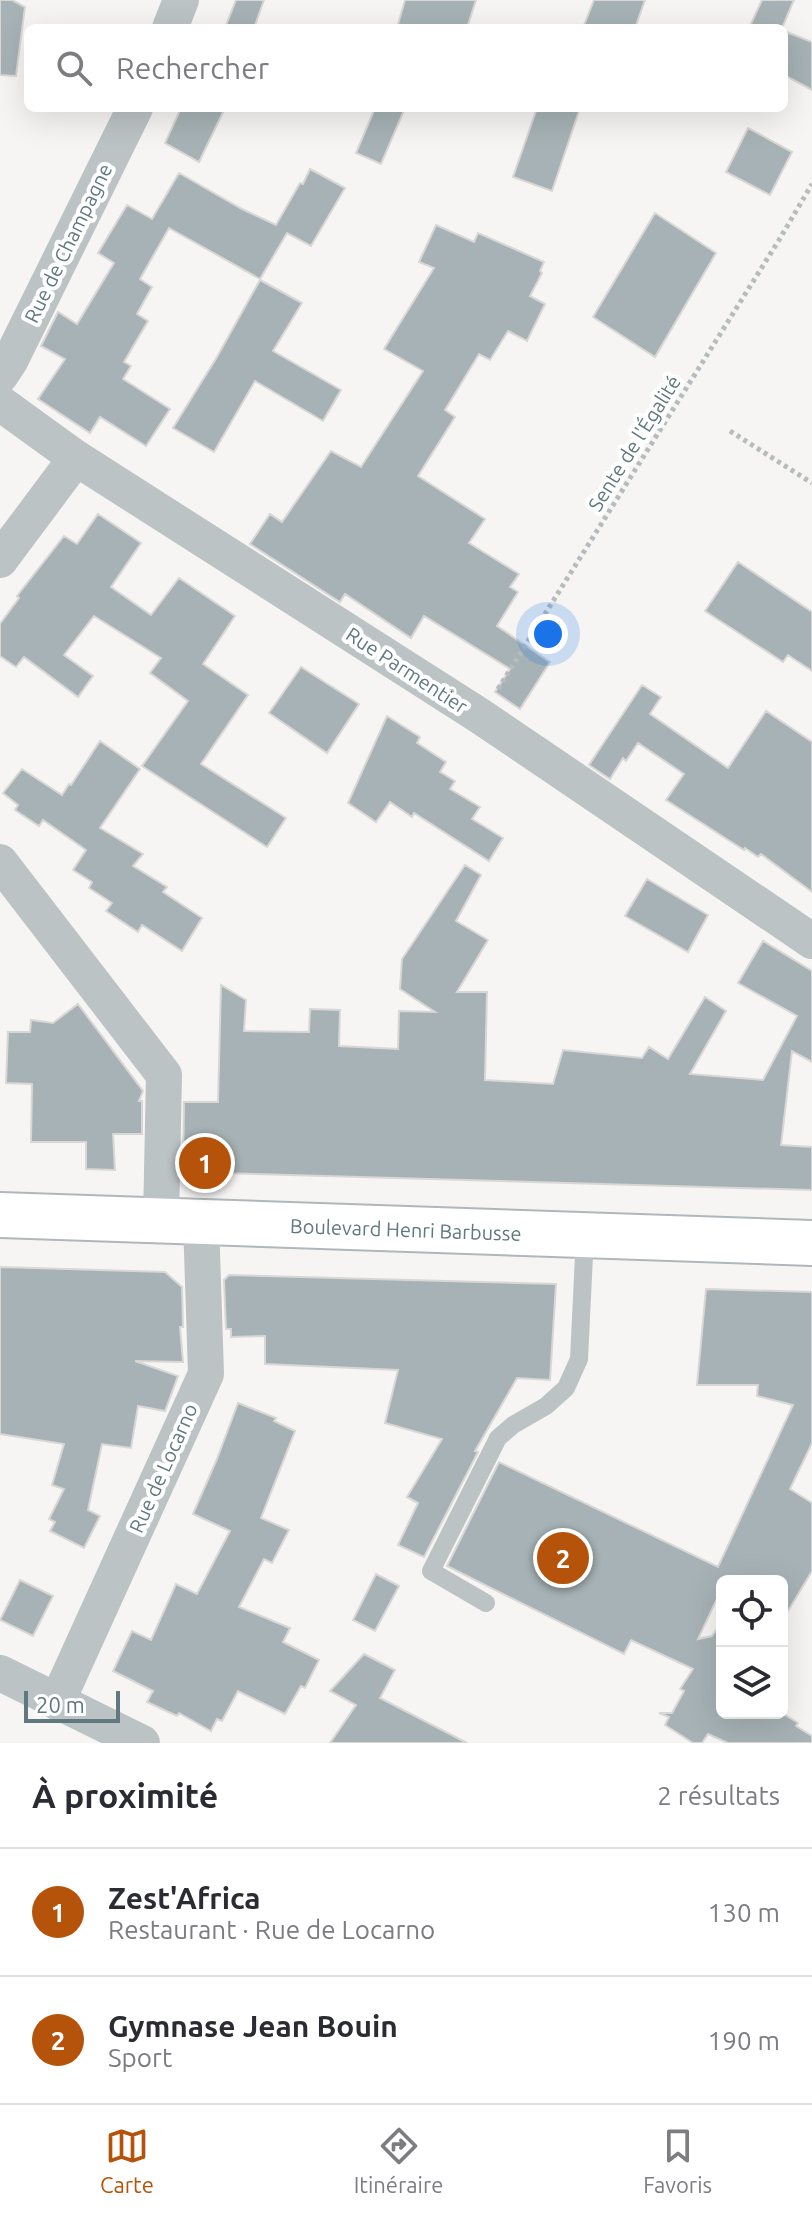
<!DOCTYPE html>
<html lang="fr">
<meta charset="utf-8">
<style>
body{margin:0;font-family:Ubuntu,sans-serif;background:#f2f2f3;color:#2b2b33}
.controls{position:absolute;right:24px;bottom:24px;display:grid;overflow:hidden;border-radius:12px;box-shadow:0 8px 32px #0002}
.controls button{width:72px;height:72px;display:grid;place-items:center;padding:0;border:0;border-bottom:2px solid #e1e1e2;background:#fff;color:#2b2b33;font:40px sans-serif}
.scale{position:absolute;left:24px;bottom:20px;width:96px;box-sizing:border-box;padding-left:8px;border:4px solid #60797f;border-top:0;font-size:22px;line-height:28px;white-space:nowrap;color:#60797f;-webkit-text-stroke:6px #fff;paint-order:stroke}
.you{position:absolute;left:548px;top:634px;width:28px;height:28px;margin:-20px;border:6px solid #fff;border-radius:50%;background:#1a73e8;box-shadow:0 0 0 12px #1a73e833}
.badge{display:grid;place-items:center;width:52px;height:52px;border-radius:50%;background:#b45309;color:#fff;font-size:26px;font-weight:700}
.pin{position:absolute;translate:-50% -50%;border:4px solid #fff;box-shadow:0 2px 8px #0006}
.list{margin:0;padding:0;list-style:none}
h2{display:flex;justify-content:space-between;align-items:center;height:104px;margin:0;padding:0 32px;font-size:34px}
h2 small{font-size:26px;font-weight:400;color:#7c7c81}
.list li{display:grid;grid-template-columns:52px 1fr auto;gap:24px;align-items:center;box-sizing:border-box;height:128px;padding:0 32px;border-top:2px solid #e1e1e2}
.list b{display:block;font-size:30px;white-space:nowrap}
.list p{margin:0;font-size:26px;white-space:nowrap;color:#7c7c81}
.list em{font-size:26px;font-style:normal;color:#7c7c81}
.icon{flex:none;width:44px;height:44px;fill:none;stroke:currentColor;stroke-width:2;stroke-linecap:round;stroke-linejoin:round}
.map{position:relative;flex:none;width:812px;height:1743px;overflow:hidden}
.search{position:absolute;background:#fff;box-shadow:0 8px 32px #0002;left:24px;right:24px;top:24px;height:88px;display:flex;align-items:center;gap:20px;box-sizing:border-box;padding:0 28px;border-radius:12px;color:#7c7c81;font-size:30px}
.sheet{height:360px;background:#fff}
nav{display:flex;justify-content:space-around;align-items:center;box-sizing:border-box;height:112px;border-top:2px solid #e1e1e2;background:#fff;font-size:22px;color:#7c7c81}
nav a{display:grid;justify-items:center;gap:4px}
nav .on{color:#b45309}
.map>svg:first-child{display:block}
</style>
<div class="map">
<svg width="812" height="1743" viewBox="0 0 812 1743">
<rect width="100%" height="100%" fill="#f6f5f3"/>
<path fill="#a6b2b5" stroke="#d8d7d5" stroke-width="2" d="M0 0H12L25 7 16 76 0 75Z
M236 0H264L254 28H225Z
M405 0H476L467 28H397Z
M594 0H645L635 28H583Z
M762 0H794L782 28H749Z
M784 31 812 42V90L784 75Z
M181 108H225L199 162 165 143Z
M375 108H405L381 164 356 153Z
M537 108H580L552 191 513 177Z
M748 128 792 152 770 195 726 172Z
M310 169 345 188 311 246 287 233 260 279 169 228 140 279 152 287 137 314 148 321 124 362 131 366 123 379 170 409 146 446 100 417 90 433 38 399 65 359 41 346 58 312 77 324 114 263 98 253 127 205 152 219 179 173 242 209 276 225 300 183 303 184Z
M655 213 716 253 655 357 593 317Z
M436 225 474 242 478 233 544 262 540 271 542 273 530 296 545 304 527 341 508 331 490 360 479 354 445 410 455 417 418 476 485 519 469 543 519 574 510 587 518 592 497 626 550 662 520 709 495 692 510 669 424 616 411 638 345 594 340 602 250 544 270 514 282 522 331 451 361 467 423 371 384 349 434 268 419 262Z
M260 280 302 303 273 351 341 390 323 421 255 381 214 452 173 428 217 357Z
M98 514 141 543 111 587 151 615 179 578 235 616 203 664 248 695 201 764 286 818 267 847 142 766 188 701 150 673 161 658 94 616 64 655 93 676 78 697 24 657 16 667 0 656V624L19 598 17 596 64 536 77 544Z
M738 562 812 612V671L788 655 783 662 705 611Z
M301 667 359 704 327 753 269 713Z
M642 685 661 697 650 714 728 768 766 711 812 742V892L761 854 758 857 745 848 744 850 666 800 684 774 638 743 626 761 623 758 610 779 589 765Z
M387 716 420 737 417 743 446 762 440 772 455 781 450 789 480 807 472 819 503 838 489 861 414 813 412 817 390 802 376 822 348 803Z
M100 741 140 769 100 828 143 854 133 866 167 887 163 892 202 918 182 951 142 925 138 932 106 911 112 903 89 888 92 882 73 870 86 850 43 820 39 826 15 810 18 805 3 793 22 769 62 795 69 784 71 785Z
M465 865 481 875 456 921 488 940 457 992H487L485 1080 553 1084 563 1050 642 1058 649 1047 668 1059 705 997 726 1011 690 1074 763 1080 797 1016 738 983 763 941 812 971V1062L792 1051 781 1145 812 1147V1190L183 1172 184 1102H218L221 985 246 1000 244 1031 309 1032 310 1009 340 1010 339 1046 398 1049 399 1011 435 1012 400 989 402 959Z
M647 879 708 915 688 952 625 916Z
M78 1004 143 1091 139 1101H142V1134H113L115 1170 86 1169V1142H31L32 1084 6 1083 8 1032H30L31 1020 53 1023Z
M0 1267 165 1272 182 1287 183 1327H180L183 1362 135 1361 178 1376 165 1411 138 1406 131 1448 102 1444 88 1510 100 1516 84 1548 50 1531 55 1522 49 1519 64 1489 52 1485 64 1444 0 1434Z
M229 1275 556 1284 550 1380 517 1378 475 1451 478 1452 424 1557 398 1545 418 1503 407 1497 442 1439 385 1423 398 1370 265 1364V1336L231 1337V1329H226L224 1280Z
M706 1289 812 1292V1443L790 1489 812 1503V1571L782 1621V1581H722V1588L698 1639 712 1636 722 1621V1713H782L798 1723 796 1726 812 1736V1743H728L708 1734 702 1743H693L665 1725 669 1717 659 1713H672L684 1691 680 1689 693 1669 631 1640 624 1654 447 1566 499 1462 718 1567 793 1405 757 1396 758 1385H697Z
M238 1403 276 1418 274 1421 295 1431 261 1518 289 1530 272 1563 264 1559 239 1607 290 1628 283 1642 319 1660 305 1688 301 1686 285 1714 238 1691 222 1721 217 1719 211 1731 179 1713 177 1716 147 1702 153 1691 113 1671 132 1631 151 1640 176 1584 197 1594 230 1531 193 1514 217 1459Z
M376 1574 399 1586 375 1631 353 1620Z
M20 1580 53 1596 33 1636 0 1620Z
M364 1654 395 1670 380 1698 467 1743H330L356 1705 330 1691Z"/>
<g fill="none" stroke-linecap="round" stroke-linejoin="round">
<g stroke="#b0b7ba" stroke-width="48">
<g id="primary">
<path id="s1" d="M0 1215 812 1243"/>
</g>
</g>
<path stroke="#b6bcbd" stroke-width="5" stroke-dasharray="4 4" stroke-linecap="butt" d="M730 431 812 483
M498 689 779 240 812 184"/>
<path stroke="#bcc3c5" stroke-width="18" d="M486 1603 431 1571 498 1438 513 1425 546 1406 566 1388 579 1359 585 1235"/>
<path stroke="#bcc3c5" stroke-width="36" d="M170 28 181 0
M0 376 10 361 135 108
M0 403 76 458 480 716 812 941
M0 560 76 458
M0 862 164 1075 161 1220
M0 1673 142 1743
M57 1702 206 1374 201 1221"/>
<use href="#primary" stroke="#fff" stroke-width="44"/>
</g>
<g text-anchor="middle" dominant-baseline="central" stroke-width="8" stroke-linejoin="round" paint-order="stroke">
<g font-size="20" fill="#60797f" stroke="#fff">
<text transform="translate(68 243) rotate(-64)">Rue de Champagne</text>
<text transform="translate(634 443) rotate(-58)">Sente de l'Égalité</text>
<text transform="translate(407 670) rotate(33)">Rue Parmentier</text>
<text stroke="none"><textPath href="#s1" startOffset="406">Boulevard Henri Barbusse</textPath></text>
<text transform="translate(163 1468) rotate(-66)">Rue de Locarno</text>
</g>
</g>
</svg>
<div class="controls">
<button><svg class="icon" aria-label="locate" viewBox="0 0 24 24"><circle cx="12" cy="12" r="6"/><path d="M12 2v4M12 18v4M2 12h4M18 12h4"/></svg></button>
<button><svg class="icon" aria-label="layers" viewBox="0 0 24 24"><path d="M12 4l9 5-9 5-9-5zM3 14l9 5 9-5"/></svg></button>
</div>
<div class="scale">20 m</div>
<div class="you"></div>
<div class="pin badge" style="left:205px;top:1163px">1</div>
<div class="pin badge" style="left:563px;top:1558px">2</div>
<div class="search"><svg class="icon" aria-label="search" viewBox="0 0 24 24"><circle cx="10" cy="10" r="6"/><path d="M15 15l6 6"/></svg>Rechercher</div>
</div>
<section class="sheet">
<h2>À proximité<small>2 résultats</small></h2>
<ul class="list">
<li><span class="badge">1</span><div><b>Zest'Africa</b><p>Restaurant · Rue de Locarno</p></div><em>130 m</em></li>
<li><span class="badge">2</span><div><b>Gymnase Jean Bouin</b><p>Sport</p></div><em>190 m</em></li>
</ul>
</section>
<nav>
<a class="on"><svg class="icon" aria-label="map" viewBox="0 0 24 24"><path d="M3 6l6-2 6 2 6-2v14l-6 2-6-2-6 2zM9 4v14M15 6v14"/></svg>Carte</a>
<a><svg class="icon" aria-label="directions" viewBox="0 0 24 24"><path d="M12 3l9 9-9 9-9-9zM9 14v-3h6M13 9l2 2-2 2"/></svg>Itinéraire</a>
<a><svg class="icon" aria-label="saved" viewBox="0 0 24 24"><path d="M7 4h10v16l-5-4-5 4z"/></svg>Favoris</a>
</nav>
